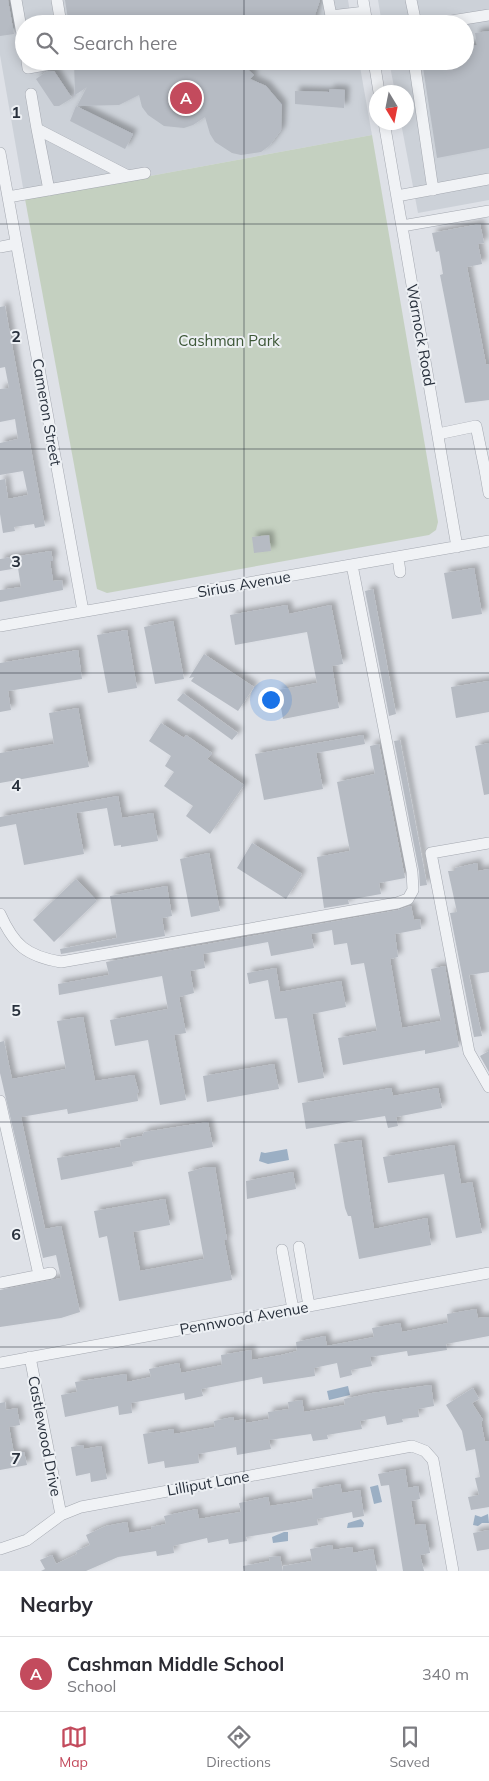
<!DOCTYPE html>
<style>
body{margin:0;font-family:Mulish,sans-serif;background:#f7f7f7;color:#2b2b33}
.compass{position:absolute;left:369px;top:85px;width:45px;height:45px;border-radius:50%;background:#fff;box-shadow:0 2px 12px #0003;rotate:170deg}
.you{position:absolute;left:270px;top:699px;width:18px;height:18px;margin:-12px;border:4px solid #fff;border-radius:50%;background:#1a73e8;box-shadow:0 0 0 8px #1a73e833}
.badge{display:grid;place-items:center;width:32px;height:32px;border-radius:50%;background:#c34b5d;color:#fff;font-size:16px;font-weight:700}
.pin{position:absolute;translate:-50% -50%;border:2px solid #fff;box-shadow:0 1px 5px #0006}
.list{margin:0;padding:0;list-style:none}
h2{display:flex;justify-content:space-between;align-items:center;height:65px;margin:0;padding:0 20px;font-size:21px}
h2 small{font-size:16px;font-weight:400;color:#7c7c81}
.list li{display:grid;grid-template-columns:32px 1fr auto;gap:15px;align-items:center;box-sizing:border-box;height:75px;padding:0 20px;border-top:1px solid #e1e1e2}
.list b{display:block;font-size:19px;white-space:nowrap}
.list p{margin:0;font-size:16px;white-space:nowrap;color:#7c7c81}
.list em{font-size:16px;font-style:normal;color:#7c7c81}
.icon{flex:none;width:28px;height:28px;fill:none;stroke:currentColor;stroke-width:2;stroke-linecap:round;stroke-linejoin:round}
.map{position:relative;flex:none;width:489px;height:1571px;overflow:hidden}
.search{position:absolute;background:#fff;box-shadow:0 2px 12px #0003;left:15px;right:15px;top:15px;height:55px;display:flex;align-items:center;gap:12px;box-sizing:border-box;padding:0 18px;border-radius:28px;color:#7c7c81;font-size:19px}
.sheet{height:140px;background:#fff}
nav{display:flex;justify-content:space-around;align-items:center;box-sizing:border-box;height:70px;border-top:1px solid #e1e1e2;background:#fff;font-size:14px;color:#7c7c81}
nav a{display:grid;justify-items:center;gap:2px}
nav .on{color:#c34b5d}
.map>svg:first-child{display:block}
</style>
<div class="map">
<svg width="489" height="1571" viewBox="0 0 489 1571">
<defs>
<filter id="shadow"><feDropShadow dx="4.5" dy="-4.5" stdDeviation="2.5" flood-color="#0004"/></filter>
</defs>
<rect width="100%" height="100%" fill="#dee1e7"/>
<path fill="#ccd1d8" d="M0 0H348L352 24H24V61H359L372 135 25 199 0 55Z
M378 0H489V200L418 213 401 123 406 122V92H395L389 61H465V24H382Z"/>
<path fill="#c4d0c0" d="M372 135 438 522 436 530 429 535 107 593 97 589 25 199Z"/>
<path fill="#9bafc4" d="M287 1149 289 1160 268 1164 259 1161 261 1152 265 1153Z
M348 1386 350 1395 329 1400 327 1391Z
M378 1485 382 1502 374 1504 370 1487Z
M475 1515 481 1517 488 1514 489 1523H482L478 1526 473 1525Z
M361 1519 364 1523 363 1527 347 1528 348 1523Z
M284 1532H288V1541L273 1543 272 1537Z"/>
<path fill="#b6bbc3" filter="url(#shadow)" d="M0 0H8L14 34 0 36Z
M65 0H320L312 24H71L68 19Z
M489 31V148L437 158 422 61H465V47L477 45 475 33Z
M74 61H238L254 75 250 79 266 86 282 105 281 130 269 146 261 152 241 155 232 153 215 142 210 134 205 117 193 125 184 128 164 126 148 115 142 107 139 95 119 105 77 106 87 87 75 95Z
M267 61H295V70H267Z
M54 71 72 98 59 106H54L36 79 46 72Z
M330 89 345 90 344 108 295 104V91L329 92Z
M76 106 133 134 125 149 70 121Z
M480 224 484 243 478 244 482 264 467 267 486 364 489 365V400L465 403 441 280 440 275 443 274 439 251 436 252 432 233Z
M5 306 45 526 35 528 34 524 14 527 15 531 3 533 0 514V480L5 479 8 499 28 495 23 471 0 475V443L18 439 15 419 0 422V389L9 388 5 367 0 368V307Z
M269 535 271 551 254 553 252 537Z
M51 551 53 561H50L53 581 62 580 63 590 0 602V590L21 587 18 568 0 571V559Z
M474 568 482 614 452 619 444 573Z
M373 589 396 714 389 716 365 591Z
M287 605 289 614 331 605 343 664 332 666 339 708 283 719 278 690 317 683 307 632 235 645 230 615Z
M173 621 184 679 155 684 144 627Z
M127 630 137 688 108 693 97 635Z
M78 650 82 679 8 691 11 710 0 712V663Z
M204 654 254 687 238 711 191 681 194 677 189 678Z
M489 681V712L456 718 451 687Z
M183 693 238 733 232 740 177 700Z
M78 708 89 767 0 783V753L54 744 49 713Z
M161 723 184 738 186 735 212 753 207 759 244 785 210 834 186 816 193 806 164 786 174 772 165 766 171 756 149 741Z
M363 735 365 744 316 753 323 789 264 800 255 754Z
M400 740 427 885 420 886 419 871 394 741Z
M489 743V794L484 795 475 746Z
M379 744 405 878 379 883 381 894 348 900 349 904 324 908 317 857 350 851 337 782 375 774 370 746Z
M118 796 122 818 153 813 158 841 121 847V845L114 846 107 808 76 813 84 854 24 865 16 824 0 827V817Z
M252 843 302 874 286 899 237 868Z
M209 853 220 911 191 917 180 859Z
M477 863 478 871 489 869V972L469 975 482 1036 474 1037 450 913 457 912 448 871H455V868Z
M76 879 97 901 54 942 33 920Z
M167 886 172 916 162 918 165 936 61 954 60 949 117 938 110 896Z
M411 906 414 920 420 919 421 929 395 934 398 957 390 959 402 1028 441 1021 431 969 445 966 459 1047 425 1054V1050L343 1065 338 1038 377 1031 364 963 351 965 347 943 334 945 332 930 311 934 314 948 271 956 268 942 203 954 205 968 190 971 194 993 179 997 186 1033 174 1035 186 1100 160 1105 148 1040 115 1046 110 1020 168 1009 162 976 59 995 58 984 109 975 106 962 398 910Z
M276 968 280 992 341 981 346 1007 312 1014 324 1078 298 1083 287 1018 275 1019 268 980 249 984 247 973Z
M83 1017 95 1081 134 1075 139 1093H137L138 1101 68 1114 67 1109 21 1117 45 1229 61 1226 80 1312 61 1318 0 1327V1290L61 1278 56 1255 43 1258 0 1073V1042L4 1041 12 1079 66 1069 57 1021Z
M489 1051V1072L480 1056Z
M274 1064 279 1089 207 1102 203 1076Z
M391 1088 393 1096 438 1088 442 1108 396 1117 398 1126 388 1128 385 1116 306 1129 302 1103Z
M208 1122 213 1147 132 1162 133 1166 61 1180 57 1158 121 1147 120 1140 142 1136 144 1132Z
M361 1140 374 1229 427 1218 431 1245 359 1259 351 1216H348L345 1208 334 1144Z
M454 1145 461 1184 472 1182 482 1233 456 1238 444 1174 388 1183 383 1157Z
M206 1167H215L227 1240H224L232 1280 119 1301 107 1236 99 1238 94 1211 165 1199 170 1225 133 1232 140 1271 204 1259 188 1172Z
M293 1172 296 1189 247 1199 246 1181Z
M476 1309 478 1318 489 1317V1336L446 1344 447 1350 408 1356 407 1351 370 1357 372 1366 351 1370 352 1375 340 1378 337 1363 314 1368 315 1376 263 1384 262 1377 201 1389 203 1396 185 1400 184 1393 131 1403 132 1413 119 1415 118 1406 65 1417 61 1395 77 1392 75 1382 126 1374 127 1382 151 1377 149 1369 179 1363 181 1373 222 1365 221 1355 251 1350 252 1360 281 1355 297 1351 296 1342 325 1336 327 1346 374 1337 372 1328 400 1323 402 1332 448 1323 447 1314Z
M431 1385 434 1406 418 1409 419 1417 402 1419 403 1422 387 1425 385 1416 360 1421 362 1429 327 1435 328 1439 313 1441 311 1434 269 1440 271 1449 237 1455 236 1447 198 1454 199 1463 165 1468 164 1461 148 1464 143 1434 174 1429V1434L215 1427 214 1421 233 1417 234 1421 245 1419 246 1423 269 1419 268 1412 289 1409 288 1402 302 1400 304 1412 345 1405 344 1399 372 1393Z
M473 1388 479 1399 472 1403 483 1420 481 1422 485 1442 489 1441V1507L471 1510 468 1497 479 1495 475 1478 480 1477 475 1449 466 1451 462 1431 446 1405Z
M5 1402 6 1410 17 1408 20 1425 9 1427 14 1454 24 1452 27 1465 0 1470V1403Z
M83 1445 84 1449 101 1446 107 1479 91 1482 90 1473 76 1476 71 1447Z
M405 1469 408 1488 418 1486 420 1499 411 1501 415 1525 425 1524 430 1553 420 1555 424 1571H403L389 1485 381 1486 378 1474Z
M340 1484 342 1493 360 1490 364 1516 353 1518 352 1512 317 1519 318 1525 246 1537 247 1541 229 1544 228 1539 208 1543 207 1538 173 1546 174 1553 157 1556 156 1551 118 1557 86 1571H41L45 1569 40 1560 52 1555 56 1564 77 1554 76 1551 90 1545 86 1535 106 1526 127 1522 129 1533 152 1529 151 1527 166 1524 164 1516 197 1509 199 1519 216 1516 241 1512 239 1503 268 1497 270 1506 296 1502 313 1499 312 1489Z
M489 1530V1549L477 1551 473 1533Z
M332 1545 333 1550 352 1547 353 1553 373 1549 377 1571H283V1566L312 1561 310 1549Z
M280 1556 283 1571H244L243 1566 270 1561 269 1557Z"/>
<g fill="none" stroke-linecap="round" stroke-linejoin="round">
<g stroke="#a4a8b0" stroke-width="12">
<path id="minor" d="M16 0 24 45
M57 0 61 24
M328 0 331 16 365 12
M363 0 367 24
M411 0 416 24
M433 24 489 15
M27 61 28 68 67 61
M374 61 379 92
M414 61 433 190
M31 94 37 129 128 176
M384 122 457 547
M37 129 49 190
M0 153 83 611
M397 196 489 179
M8 197 145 173
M402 226 489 211
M0 247 16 244
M438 434 476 426 485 470 489 469
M485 470 489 493
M398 557 400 572
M0 626 489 541
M489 843 431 853 469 1052 489 1087
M0 914C14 945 26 956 61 962L397 903 408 899 413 890 412 872 352 565
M0 1101 39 1275
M299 1247 309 1306
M282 1250 293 1309
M0 1283 51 1273
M30 1357 61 1515
M0 1363 489 1273
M0 1549 27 1540 61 1515 81 1507 412 1446 425 1451 433 1460 453 1571"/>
</g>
<use href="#minor" stroke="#f0f2f5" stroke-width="11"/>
</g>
<path fill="none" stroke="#28303c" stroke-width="1" stroke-opacity="0.55" d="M244 0V24M244 61V1571M0 224H489M0 449H489M0 673H489M0 898H489M0 1122H489M0 1347H489"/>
<g text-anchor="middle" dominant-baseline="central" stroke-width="4" stroke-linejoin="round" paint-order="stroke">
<g font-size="15" fill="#28303c" stroke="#edf0f4">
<text transform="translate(421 335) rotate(80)">Warnock Road</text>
<text transform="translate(47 412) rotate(80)">Cameron Street</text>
<text transform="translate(244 584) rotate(-10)">Sirius Avenue</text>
<text transform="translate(244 1318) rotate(-10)">Pennwood Avenue</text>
<text transform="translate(45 1436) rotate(79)">Castlewood Drive</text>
<text transform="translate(208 1483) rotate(-10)">Lilliput Lane</text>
</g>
<g font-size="15" fill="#3d5737" stroke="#edf0f4">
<text x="229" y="340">Cashman Park</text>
</g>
</g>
<g font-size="16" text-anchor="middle" font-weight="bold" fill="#28303c" stroke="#edf0f4" stroke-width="4" stroke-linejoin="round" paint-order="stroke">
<text x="16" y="118">1</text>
<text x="16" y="342">2</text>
<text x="16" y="567">3</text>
<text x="16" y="791">4</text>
<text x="16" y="1016">5</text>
<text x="16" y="1240">6</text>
<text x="16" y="1464">7</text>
</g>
</svg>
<svg class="compass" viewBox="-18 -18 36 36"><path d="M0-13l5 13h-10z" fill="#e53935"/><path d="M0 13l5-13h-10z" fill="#7c7c81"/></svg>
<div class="you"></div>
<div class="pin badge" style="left:186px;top:98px">A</div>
<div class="search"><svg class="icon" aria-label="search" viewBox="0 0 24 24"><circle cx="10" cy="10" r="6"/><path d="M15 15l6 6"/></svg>Search here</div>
</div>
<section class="sheet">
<h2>Nearby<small></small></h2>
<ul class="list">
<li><span class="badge">A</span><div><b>Cashman Middle School</b><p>School</p></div><em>340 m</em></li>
</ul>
</section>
<nav>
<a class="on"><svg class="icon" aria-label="map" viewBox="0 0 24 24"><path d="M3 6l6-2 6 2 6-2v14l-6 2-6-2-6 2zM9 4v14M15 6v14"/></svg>Map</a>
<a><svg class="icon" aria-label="directions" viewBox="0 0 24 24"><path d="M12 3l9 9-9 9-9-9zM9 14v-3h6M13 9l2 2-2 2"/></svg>Directions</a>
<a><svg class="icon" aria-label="saved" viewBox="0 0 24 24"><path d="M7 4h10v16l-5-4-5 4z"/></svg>Saved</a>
</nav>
